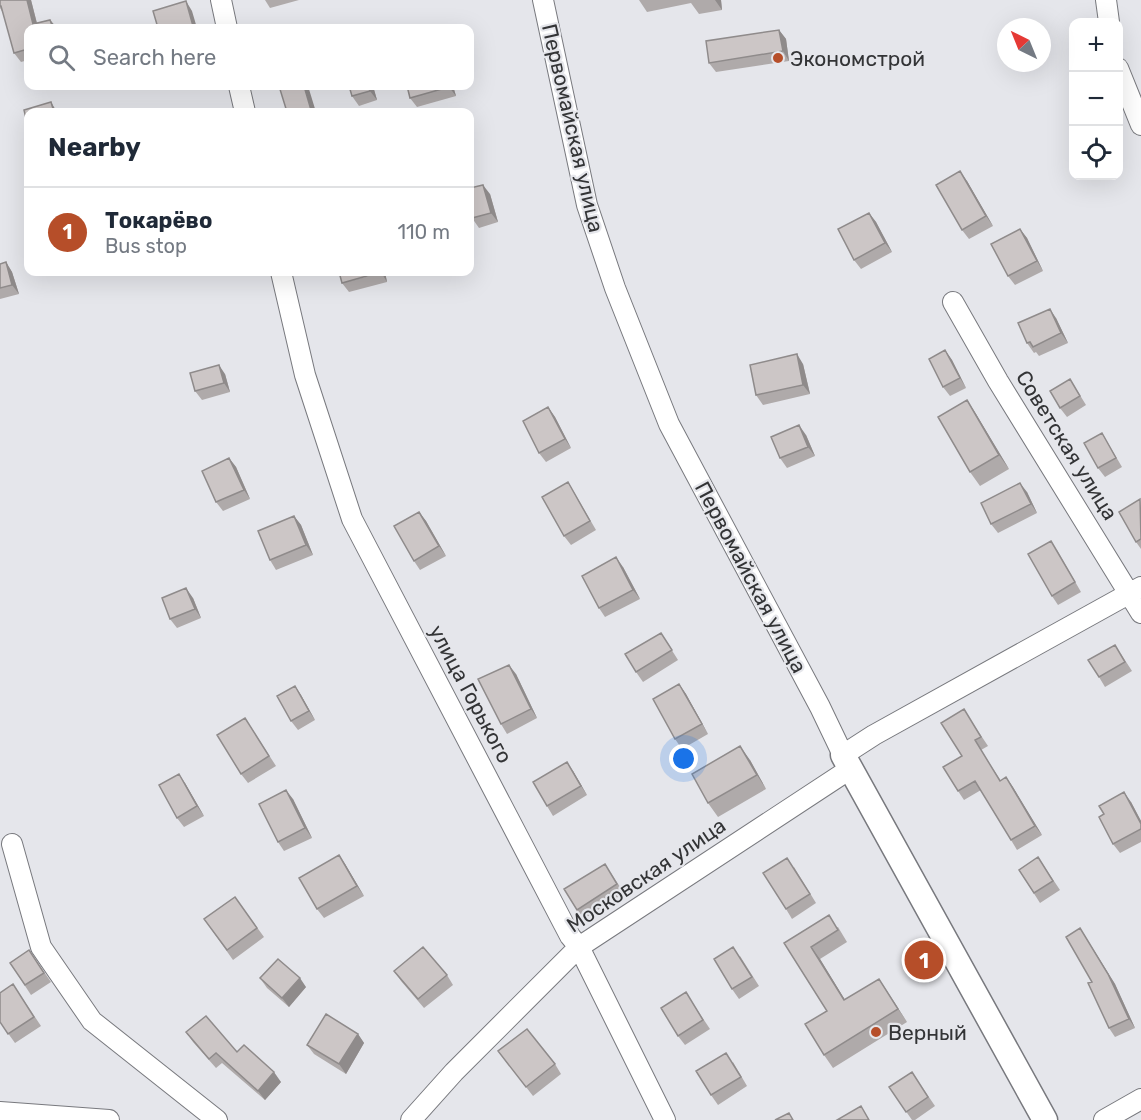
<!DOCTYPE html>
<meta charset="utf-8">
<style>
body{margin:0;font-family:Rubik,sans-serif;background:#f2f2f3;color:#1f2937}
.controls{position:absolute;right:18px;top:18px;display:grid;overflow:hidden;border-radius:12px;box-shadow:0 6px 24px #0002}
.controls button{width:54px;height:54px;display:grid;place-items:center;padding:0;border:0;border-bottom:2px solid #e0e1e3;background:#fff;color:#1f2937;font:30px sans-serif}
.compass{position:absolute;left:997px;top:18px;width:54px;height:54px;border-radius:50%;background:#fff;box-shadow:0 6px 24px #0002;rotate:317deg}
.you{position:absolute;left:684px;top:759px;width:21px;height:21px;margin:-15px;border:4px solid #fff;border-radius:50%;background:#1a73e8;box-shadow:0 0 0 9px #1a73e833}
.badge{display:grid;place-items:center;width:39px;height:39px;border-radius:50%;background:#b64e29;color:#fff;font-size:20px;font-weight:700}
.pin{position:absolute;translate:-50% -50%;border:3px solid #fff;box-shadow:0 2px 6px #0006}
.list{margin:0;padding:0;list-style:none}
h2{display:flex;justify-content:space-between;align-items:center;height:78px;margin:0;padding:0 24px;font-size:26px}
h2 small{font-size:20px;font-weight:400;color:#747a83}
.list li{display:grid;grid-template-columns:39px 1fr auto;gap:18px;align-items:center;box-sizing:border-box;height:90px;padding:0 24px;border-top:2px solid #e0e1e3}
.list b{display:block;font-size:22px;white-space:nowrap}
.list p{margin:0;font-size:20px;white-space:nowrap;color:#747a83}
.list em{font-size:20px;font-style:normal;color:#747a83}
.icon{flex:none;width:33px;height:33px;fill:none;stroke:currentColor;stroke-width:2;stroke-linecap:round;stroke-linejoin:round}
.map{position:relative;flex:none;width:1141px;height:1120px;overflow:hidden}
.search{position:absolute;background:#fff;box-shadow:0 6px 24px #0002;left:24px;top:24px;width:450px;height:66px;display:flex;align-items:center;gap:15px;box-sizing:border-box;padding:0 21px;border-radius:12px;color:#747a83;font-size:22px}
.panel{position:absolute;background:#fff;box-shadow:0 6px 24px #0002;left:24px;top:108px;width:450px;height:168px;border-radius:12px}
.map>svg:first-child{display:block}
</style>
<div class="map">
<svg width="1141" height="1120" viewBox="0 0 1141 1120">
<rect width="100%" height="100%" fill="#e5e6eb"/>
<g fill="none" stroke-linecap="round" stroke-linejoin="round">
<g stroke="#78797e" stroke-width="22">
<path id="minor" d="M221 0 227 28
M543 0 587 205 615 288 669 424 820 707 843 755 874 735 1141 587
M1106 0 1109 22
M1118 68 1141 125
M239 86 245 112
M281 272 305 375 352 519 570 936 579 947 665 1120
M953 302 998 381 1141 613
M12 844 41 947 92 1021 217 1120
M0 1112 109 1120
M411 1120 454 1072 579 947 850 769
M1104 1120 1141 1099"/>
</g>
<g stroke="#78797e" stroke-width="27">
<path id="tertiary" d="M843 755 1045 1120"/>
</g>
<use href="#minor" stroke="#fff" stroke-width="20"/>
<use href="#tertiary" stroke="#fff" stroke-width="24"/>
</g>
<path fill="#afaaaa" d="M0 0H31L37 23 50 20 57 28H28V60L21 62 14 53 3 13 0 8Z
M265 0H299L270 8Z
M639 0H721L722 10 699 14 691 3 647 12Z
M779 30 786 39 789 61 716 72 709 63Z
M349 86H373L377 100 359 106 352 96Z
M407 86H453L456 96 417 107 410 98Z
M967 181 993 226 969 239 962 230Z
M490 194 498 222 479 228 472 218Z
M869 213 876 222 892 252 861 269 854 260Z
M1020 229 1027 238 1043 271 1015 285 1008 276Z
M6 262 12 272 19 294 0 299V264Z
M385 272 387 282 349 292 342 283Z
M1056 318 1068 343 1039 356 1036 352 1034 353 1027 343Z
M945 350 952 360 966 388 950 396 943 387Z
M803 364 810 394 763 405 756 395Z
M225 374 230 392 202 400 195 391Z
M1070 379 1086 405 1067 417 1060 408Z
M967 400 976 414 1009 469 980 486 970 472Z
M548 407 555 417 571 448 546 462 539 453Z
M1102 433 1122 467 1105 477 1098 468Z
M806 435 815 456 787 468 780 458Z
M229 458 236 467 250 499 223 511 216 502Z
M568 482 574 492 596 530 571 545 564 536Z
M1027 492 1037 513 998 533 991 524Z
M1141 500V549L1136 542Z
M419 512 426 521 446 556 420 570 414 561Z
M294 516 301 525 313 555 276 570 270 560Z
M1057 550 1081 592 1058 605 1052 596Z
M623 567 640 599 605 617 599 608Z
M193 598 201 618 177 628 170 619Z
M661 633 678 660 643 682 636 672Z
M1121 654 1132 671 1105 687 1099 677Z
M516 674 537 718 507 734 501 724Z
M679 684 686 694 708 734 682 749 675 739Z
M295 686 301 695 315 720 298 730 291 721Z
M970 719 988 746 981 750 1001 781 1006 777 1042 835 1017 850 981 790 964 800 958 791Z
M251 727 276 766 248 783 241 774Z
M750 760 766 789 718 817 708 803Z
M573 771 587 795 553 816 547 806Z
M185 783 204 816 184 827 177 818Z
M293 799 312 838 284 851 278 842Z
M1131 802 1141 821V842L1120 853 1113 844Z
M339 855 345 864 364 896 324 918 317 909Z
M1038 857 1060 890 1040 903 1019 870Z
M794 867 816 903 792 919 786 909Z
M611 873 624 893 584 919 577 910Z
M235 897 264 937 233 960 204 919Z
M838 927 847 942 820 959 845 1000 879 979 907 1022 833 1068 824 1055 827 1011 784 943Z
M1086 938 1115 984 1135 1028 1115 1037 1109 1028 1092 982Z
M29 950 51 982 31 995 10 963Z
M740 956 759 986 739 999 732 989Z
M394 971 447 975 453 985 424 1008 401 981Z
M260 978 306 987 289 1007 267 988Z
M13 984 41 1026 15 1043 0 1022Z
M692 1002 710 1029 685 1045 678 1036Z
M186 1032 237 1052 281 1082 265 1100 222 1063 216 1068 193 1042Z
M358 1034 364 1043 346 1074 314 1054 307 1045Z
M498 1051 555 1064 561 1074 533 1096Z
M733 1062 747 1086 718 1105 711 1095Z
M912 1072 935 1106 915 1120H912L889 1087Z"/>
<path fill="#8f8b8b" d="M27 0H31L38 28 33 24Z
M715 0H721L722 10Z
M186 1 192 11 197 28H195L193 26Z
M50 20 57 28H53Z
M779 30 786 39 789 61 783 51Z
M304 86H308L316 112H313L311 110Z
M369 86H373L377 100 370 91Z
M449 86H453L456 96 449 87Z
M51 102 57 112H58H54Z
M960 171 967 181 993 226 986 216Z
M483 185 490 194 498 222 491 213Z
M869 213 876 222 892 252 885 243Z
M1020 229 1027 238 1043 271 1037 261Z
M6 262 12 272 19 294 12 285Z
M381 272H385L387 282Z
M1050 309 1056 318 1068 343 1061 333Z
M945 350 952 360 966 388 960 378Z
M797 354 803 364 810 394 803 385Z
M219 365 225 374 230 392 224 383Z
M967 400 976 414 1009 469 999 455Z
M548 407 555 417 571 448 565 439Z
M799 425 806 435 815 456 808 447Z
M229 458 236 467 250 499 244 490Z
M1020 483 1027 492 1037 513 1031 504Z
M419 512 426 521 446 556 439 546Z
M294 516 301 525 313 555 306 545Z
M616 557 623 567 640 599 633 590Z
M186 588 193 598 201 618 195 609Z
M509 665 516 674 537 718 531 709Z
M679 684 686 694 708 734 702 724Z
M295 686 301 695 315 720 309 711Z
M740 746 750 760 766 789 757 775Z
M567 762 573 771 587 795 581 786Z
M179 774 185 783 204 816 197 806Z
M1006 777 1013 787 1042 835 1035 826Z
M286 790 293 799 312 838 305 828Z
M1124 792 1131 802 1141 821V824Z
M339 855 345 864 364 896 357 886Z
M1080 928 1115 984 1135 1028 1129 1019Z
M811 947 820 959 853 1013 844 1000Z
M300 978 306 987 289 1007 282 998Z
M879 979 887 991 907 1022 898 1009Z
M358 1034 364 1043 346 1074 339 1064Z
M274 1072 281 1082 265 1100 258 1091Z"/>
<path fill="#ccc6c6" stroke="#8f8b8b" stroke-width="1.5" d="M0 0H27L33 24 50 20 53 28H28V49L14 53 1 6H0Z
M186 1 193 26 184 28H158L153 11Z
M779 30 783 51 709 63 706 41Z
M279 86H304L311 110 304 112H287Z
M349 86H369L370 91 352 96Z
M407 86H449V87L410 98Z
M51 102 54 112H28V127L24 110Z
M395 109 396 112H384Z
M960 171 986 216 962 230 936 185Z
M483 185 491 213 472 218 470 208V188Z
M869 213 885 243 854 260 838 229Z
M1020 229 1037 261 1008 276 991 244Z
M6 262 12 285 0 288V264Z
M339 272H381L342 283Z
M1050 309 1061 333 1033 347 1030 342 1027 343 1018 323Z
M945 350 960 378 943 387 929 359Z
M797 354 803 385 756 395 750 365Z
M219 365 224 383 195 391 190 373Z
M1070 379 1080 396 1060 408 1050 391Z
M967 400 999 455 970 472 938 417Z
M548 407 565 439 539 453 523 421Z
M799 425 808 447 780 458 771 437Z
M1102 433 1116 458 1098 468 1084 443Z
M229 458 244 490 216 502 202 471Z
M568 482 590 521 564 536 542 497Z
M1020 483 1031 504 991 524 981 503Z
M1140 499 1141 539 1136 542 1119 512Z
M419 512 439 546 414 561 394 526Z
M294 516 306 545 270 560 258 531Z
M1051 541 1075 582 1052 596 1028 554Z
M616 557 633 590 599 608 582 576Z
M186 588 195 609 170 619 162 598Z
M661 633 672 650 636 672 625 654Z
M1115 645 1125 662 1099 677 1088 660Z
M509 665 531 709 501 724 478 679Z
M679 684 702 724 675 739 653 699Z
M295 686 309 711 291 721 277 696Z
M964 709 981 737 975 740 1000 781 1006 777 1035 826 1011 840 975 781 958 791 943 767 962 756 941 723Z
M245 718 269 756 241 774 217 735Z
M740 746 757 775 708 803 692 774Z
M567 762 581 786 547 806 533 782Z
M179 774 197 806 177 818 159 785Z
M286 790 305 828 278 842 259 804Z
M1124 792 1141 824V829L1113 844 1099 817 1104 814 1099 806Z
M339 855 357 886 317 909 299 878Z
M1038 857 1053 881 1034 893 1019 870Z
M787 858 810 894 786 909 763 873Z
M605 864 617 884 577 910 564 889Z
M235 897 257 928 227 950 204 919Z
M829 915 838 930 811 947 844 1000 879 979 898 1009 824 1055 805 1024 827 1011 784 943Z
M1080 928 1108 974 1129 1019 1109 1028 1088 983 1092 982 1066 937Z
M423 947 447 975 418 999 394 971Z
M733 947 752 977 732 989 714 959Z
M29 950 44 973 25 985 10 963Z
M278 959 300 978 282 998 260 978Z
M13 984 34 1017 8 1034 0 1022V993Z
M686 992 703 1020 678 1036 661 1008Z
M326 1014 358 1034 339 1064 307 1045Z
M206 1016 237 1052 244 1045 274 1072 258 1091 216 1053 209 1059 186 1032Z
M527 1029 555 1064 526 1087 498 1051Z
M726 1053 741 1077 711 1095 696 1071Z
M912 1072 928 1097 906 1112 889 1087Z
M861 1106 869 1120H837Z
M789 1113 793 1120H775Z"/>
<g fill="#b64e29" stroke="#e5e6eb" stroke-width="2">
<circle cx="778" cy="58" r="6"/>
<circle cx="876" cy="1032" r="6"/>
</g>
<g text-anchor="middle" dominant-baseline="central" stroke-width="4.5" stroke-linejoin="round" paint-order="stroke">
<g font-size="21" fill="#333436" stroke="#e5e6eb" text-anchor="start">
<text x="790" y="58">Экономстрой</text>
<text x="888" y="1032">Верный</text>
</g>
<g font-size="21" fill="#333436" stroke="#e5e6eb">
<text transform="translate(573 128) rotate(77)">Первомайская улица</text>
<text transform="translate(1067 445) rotate(58)">Советская улица</text>
<text transform="translate(751 577) rotate(62)">Первомайская улица</text>
<text transform="translate(471 694) rotate(62)">улица Горького</text>
<text transform="translate(646 875) rotate(-34)">Московская улица</text>
</g>
</g>
</svg>
<div class="controls">
<button>+</button>
<button>−</button>
<button><svg class="icon" aria-label="locate" viewBox="0 0 24 24"><circle cx="12" cy="12" r="6"/><path d="M12 2v4M12 18v4M2 12h4M18 12h4"/></svg></button>
</div>
<svg class="compass" viewBox="-18 -18 36 36"><path d="M0-13l5 13h-10z" fill="#e53935"/><path d="M0 13l5-13h-10z" fill="#747a83"/></svg>
<div class="you"></div>
<div class="pin badge" style="left:924px;top:960px">1</div>
<div class="search"><svg class="icon" aria-label="search" viewBox="0 0 24 24"><circle cx="10" cy="10" r="6"/><path d="M15 15l6 6"/></svg>Search here</div>
<section class="panel">
<h2>Nearby<small></small></h2>
<ul class="list">
<li><span class="badge">1</span><div><b>Токарёво</b><p>Bus stop</p></div><em>110 m</em></li>
</ul>
</section>
</div>
